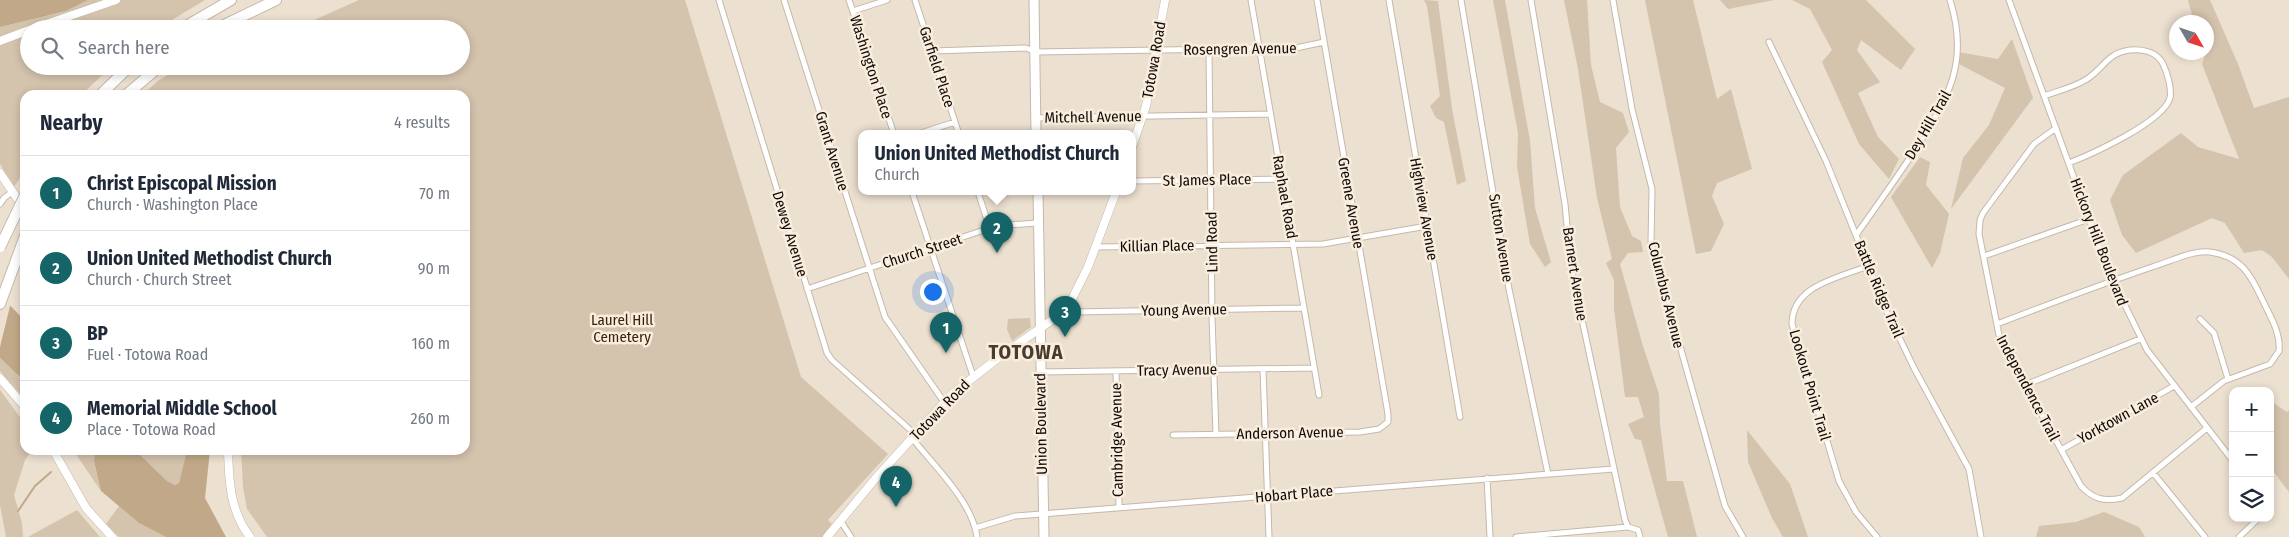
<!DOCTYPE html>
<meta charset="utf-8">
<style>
body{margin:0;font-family:"Fira Sans Condensed",sans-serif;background:#f6f6f7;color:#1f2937}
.controls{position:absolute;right:15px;bottom:15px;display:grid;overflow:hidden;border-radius:10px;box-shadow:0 2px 8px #0003}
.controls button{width:45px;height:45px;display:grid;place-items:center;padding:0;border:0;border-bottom:1px solid #e0e1e3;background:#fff;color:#1f2937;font:25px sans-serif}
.compass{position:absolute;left:2169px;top:15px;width:45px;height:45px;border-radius:50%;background:#fff;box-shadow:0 2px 8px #0003;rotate:129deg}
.you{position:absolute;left:932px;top:291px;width:18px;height:18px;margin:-12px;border:4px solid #fff;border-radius:50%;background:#1a73e8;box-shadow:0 0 0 8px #1a73e833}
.badge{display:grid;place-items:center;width:32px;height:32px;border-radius:50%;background:#156568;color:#fff;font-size:16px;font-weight:700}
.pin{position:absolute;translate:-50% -41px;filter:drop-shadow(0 1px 2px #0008)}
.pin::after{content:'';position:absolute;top:26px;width:18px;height:15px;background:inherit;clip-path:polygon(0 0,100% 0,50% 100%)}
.popup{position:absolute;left:858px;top:130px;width:278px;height:65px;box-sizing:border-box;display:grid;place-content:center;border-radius:10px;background:#fff;filter:drop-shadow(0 1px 4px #0005);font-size:16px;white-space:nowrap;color:#747a83}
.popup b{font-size:19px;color:#1f2937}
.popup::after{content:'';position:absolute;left:50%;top:100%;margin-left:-10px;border:10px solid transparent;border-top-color:#fff}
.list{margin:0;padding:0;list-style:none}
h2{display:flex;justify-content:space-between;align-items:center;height:65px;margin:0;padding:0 20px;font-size:21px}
h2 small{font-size:16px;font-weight:400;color:#747a83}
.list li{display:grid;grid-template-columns:32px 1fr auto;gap:15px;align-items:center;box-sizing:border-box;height:75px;padding:0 20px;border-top:1px solid #e0e1e3}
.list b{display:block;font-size:19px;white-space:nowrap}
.list p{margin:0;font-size:16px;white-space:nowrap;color:#747a83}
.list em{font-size:16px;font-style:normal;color:#747a83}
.icon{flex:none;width:28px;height:28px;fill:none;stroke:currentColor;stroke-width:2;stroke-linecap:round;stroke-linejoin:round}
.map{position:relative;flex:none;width:2289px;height:537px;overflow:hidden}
.search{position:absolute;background:#fff;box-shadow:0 2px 8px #0003;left:20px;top:20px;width:450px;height:55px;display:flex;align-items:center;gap:12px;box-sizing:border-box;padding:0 18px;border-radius:28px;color:#747a83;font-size:19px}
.panel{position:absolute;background:#fff;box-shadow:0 2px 8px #0003;left:20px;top:90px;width:450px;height:365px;border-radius:15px}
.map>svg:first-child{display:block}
</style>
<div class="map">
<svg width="2289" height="537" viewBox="0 0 2289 537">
<rect width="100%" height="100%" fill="#ece0d0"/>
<path fill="#d4c3ad" d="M88 0H205L157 29H29V66H112L81 95H25V170L14 187 0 164V27L66 11Z
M359 0H685L801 377 888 454 828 520 832 524 823 537H267L247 509 243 487 241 450H465V95H142L158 81 182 66H461V29H294Z
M1424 0 1438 1 1452 109 1466 181 1457 185 1444 122 1436 118 1430 106 1440 96 1427 6Z
M1493 0H1505L1530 141 1535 208 1551 262 1545 267 1530 244 1517 167 1518 133Z
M1564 0H1587L1591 65 1600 102 1623 113 1629 132 1616 148 1620 207 1632 236 1641 241 1643 252 1628 253 1620 264 1642 343 1659 394 1660 424 1667 481H1683L1697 537H1668L1641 440 1635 439 1628 424 1644 417 1638 397H1625L1614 309V280L1606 263 1612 259 1597 198 1578 69Z
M1645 0H1693L1717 99 1731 89 1752 169 1717 183 1712 196 1724 224 1711 251 1696 254Z
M1720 0H1774L1728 9Z
M1792 0H1866L1915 49 1901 70 1861 40 1857 50 1880 82 1858 93 1878 137 1899 159 1889 179 1859 144 1822 62 1832 50 1810 9Z
M2188 0H2210L2238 64 2254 108 2289 97V279L2272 257 2262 250 2244 253 2225 223 2212 218 2136 253 2122 235 2110 200 2123 175 2181 133 2198 147 2239 159 2202 64 2206 52V22H2194Z
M2012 39 2033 98 1951 209 1963 158 1989 125 2005 88 1957 63 1958 52 1998 59Z
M1920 157 1930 162 1926 185 1949 214 1940 253 1932 268 1891 197Z
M1030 318 1031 327 1012 341 1007 329 1008 319Z
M0 358C15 373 25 377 25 399L0 371Z
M0 390 25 424V450H32L25 460 14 495 22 523 23 537H6L0 505Z
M2272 402 2287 412 2289 410V492L2270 467V403Z
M1747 430 1790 484 1808 537H1783L1772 518 1748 462Z
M73 450H95L94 461 101 491Z
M135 450H187L179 483 175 485 167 481Z
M119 506 139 523 166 537H119L106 524Z
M77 510 100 537H28Z
M2104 512 2139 527 2145 537H2036L2039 526 2076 522Z"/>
<path fill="#c1a888" d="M0 0H88L66 11 0 27Z
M0 295 25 321V386L19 376 0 358Z
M95 450H135L167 481 175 485 179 483 187 450H210L205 498 226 537H166L139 523 101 491 94 461Z"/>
<path fill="#ece0d0" d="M0 292 11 302 0 347Z"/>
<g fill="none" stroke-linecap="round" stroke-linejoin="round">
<path stroke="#c1a888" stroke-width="2" d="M80 453 83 450
M18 511 35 486 51 472"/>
<g stroke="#c5b9aa" stroke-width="7">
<path id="street" d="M719 0 827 353 832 360 915 434
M784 0 885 317 944 402
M849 0 894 134
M915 0 959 134
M1251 0 1319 395
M1389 0 1460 417
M1461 0 1509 289 1548 474
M1531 0 1565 204 1571 268 1625 520 1628 527 1638 530 1640 537
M1613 0 1632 109 1652 189 1651 243 1725 506 1743 537
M2009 0 2108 271 2147 350 2233 461
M853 11 887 0
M1769 42 1826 161 1887 312 1914 368 1969 469 1981 537
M1209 50 1212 317 1216 435
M932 51 1026 48 1036 52 1296 48 1324 42
M2044 96C2058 91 2075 87 2087 79 2104 68 2107 53 2130 50 2143 49 2157 52 2163 64 2167 72 2172 89 2170 98 2163 122 2092 154 2069 163
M1036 118 1270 114
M2056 128 2034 144 1983 213 1980 220 1979 234 1999 335 2003 344 2081 486C2093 499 2104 502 2122 498L2207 428
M918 134 955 122
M1132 181 1282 179
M912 192 973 376
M978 192 990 229
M0 204 4 198 12 192
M1856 235C1876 207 1896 179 1915 150 1948 98 1970 63 1950 0
M1095 247 1323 244 1427 226
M1984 256 2089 219
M1868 266C1839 278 1792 285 1792 324L1839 481 1856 512 1877 537
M807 289 984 230 1007 225 1038 223
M1065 308 1074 312 1304 308
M2200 319 2214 333 2228 379
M1997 324C2049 304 2102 284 2155 266 2172 261 2192 250 2210 252 2241 256 2251 275 2263 301 2270 316 2281 333 2279 351L2270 364 2224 381 2191 407
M1263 369 1269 537
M1116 371 1119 508
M1040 372 1314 368
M2025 385 2140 339
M1173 435 1360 432 1379 429 1388 422V414L1317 0
M912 438C934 466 972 501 977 537
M2061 450 2174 386
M2154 474 2205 537
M1487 478 1490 537
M840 520 851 537
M975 528 1015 516 1614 469
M1516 537 1628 527
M2239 537 2259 518"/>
</g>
<g stroke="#c5b9aa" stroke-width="9">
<path id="secondary" d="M32 29 116 0
M0 41 29 30
M1132 147 1146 106 1165 0
M0 173 25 210
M0 378 25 407
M53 450 86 508 112 537
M228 450C229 482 230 511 250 537
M827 537 875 479 952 394 1002 355 1055 318 1071 301 1088 267 1116 192"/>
</g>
<g stroke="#c5b9aa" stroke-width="11">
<path id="primary" d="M1034 0 1036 134
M1038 192 1044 537"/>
</g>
<g stroke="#c5b9aa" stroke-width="12">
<path id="highway" d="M181 29 231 0
M216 29 276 0
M100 95 130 66
M126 95 160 66
M0 304 25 236"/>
</g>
<use href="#street" stroke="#fff" stroke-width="5"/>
<use href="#secondary" stroke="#fff" stroke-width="8"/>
<use href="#primary" stroke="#fff" stroke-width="9"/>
<use href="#highway" stroke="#fff" stroke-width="10"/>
<g stroke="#c5b9aa" stroke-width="12" stroke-linecap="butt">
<path id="highway-bridge" d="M0 247 25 195"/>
</g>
<use href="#highway-bridge" stroke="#fff" stroke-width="10"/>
</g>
<g text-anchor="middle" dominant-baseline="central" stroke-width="5" stroke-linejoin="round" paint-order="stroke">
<g font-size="15" fill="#0f0b07" stroke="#faeddd">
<text transform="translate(1240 49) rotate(-1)">Rosengren Avenue</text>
<text transform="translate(1154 60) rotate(-80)">Totowa Road</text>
<text transform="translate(871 67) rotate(72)">Washington Place</text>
<text transform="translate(937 67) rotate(72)">Garfield Place</text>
<text transform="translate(1093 117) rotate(-1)">Mitchell Avenue</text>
<text transform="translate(1928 125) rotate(-60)">Dey Hill Trail</text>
<text transform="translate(832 151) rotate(73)">Grant Avenue</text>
<text transform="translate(1207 180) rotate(-1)">St James Place</text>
<text transform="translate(1285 197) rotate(80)">Raphael Road</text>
<text transform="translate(1351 203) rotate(80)">Greene Avenue</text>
<text transform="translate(1424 209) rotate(80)">Highview Avenue</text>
<text transform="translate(790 234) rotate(73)">Dewey Avenue</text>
<text transform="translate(1501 238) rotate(81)">Sutton Avenue</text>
<text transform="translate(1212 242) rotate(-91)">Lind Road</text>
<text transform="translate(2099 242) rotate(69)">Hickory Hill Boulevard</text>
<text transform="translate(1157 246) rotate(-1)">Killian Place</text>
<text transform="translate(922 251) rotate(-18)">Church Street</text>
<text transform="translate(1575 274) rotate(81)">Barnert Avenue</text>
<text transform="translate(1879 289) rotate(67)">Battle Ridge Trail</text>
<text transform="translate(1666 295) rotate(76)">Columbus Avenue</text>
<text transform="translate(1184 310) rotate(-1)">Young Avenue</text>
<text transform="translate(1177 370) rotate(-1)">Tracy Avenue</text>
<text transform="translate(1810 385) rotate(74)">Lookout Point Trail</text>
<text transform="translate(2028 388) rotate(62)">Independence Trail</text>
<text transform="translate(940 410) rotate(-46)">Totowa Road</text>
<text transform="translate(2118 418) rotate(-29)">Yorktown Lane</text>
<text transform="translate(1041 424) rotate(-91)">Union Boulevard</text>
<text transform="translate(1290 433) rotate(-1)">Anderson Avenue</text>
<text transform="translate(1117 440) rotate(-91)">Cambridge Avenue</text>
<text transform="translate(1294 494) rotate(-5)">Hobart Place</text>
</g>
<g font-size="15" fill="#382509" stroke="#faeddd">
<text x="622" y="320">Laurel Hill<tspan x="622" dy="17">Cemetery</tspan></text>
</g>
<g font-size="20" font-weight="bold" letter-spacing="1" fill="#463c2f" stroke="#faeddd">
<text x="1026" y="352">TOTOWA</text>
</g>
</g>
</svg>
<div class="controls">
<button>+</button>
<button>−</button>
<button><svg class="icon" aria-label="layers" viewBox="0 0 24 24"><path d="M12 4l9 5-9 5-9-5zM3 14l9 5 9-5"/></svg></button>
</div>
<svg class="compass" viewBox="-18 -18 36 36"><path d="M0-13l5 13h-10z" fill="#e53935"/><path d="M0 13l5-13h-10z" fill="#747a83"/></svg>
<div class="you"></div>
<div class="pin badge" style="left:946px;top:353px">1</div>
<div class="pin badge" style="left:997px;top:253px">2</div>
<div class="popup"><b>Union United Methodist Church</b>Church</div>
<div class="pin badge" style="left:1065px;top:337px">3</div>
<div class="pin badge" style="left:896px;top:507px">4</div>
<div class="search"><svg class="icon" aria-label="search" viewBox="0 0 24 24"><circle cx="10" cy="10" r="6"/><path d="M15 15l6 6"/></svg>Search here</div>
<section class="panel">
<h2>Nearby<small>4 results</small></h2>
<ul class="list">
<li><span class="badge">1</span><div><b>Christ Episcopal Mission</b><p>Church · Washington Place</p></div><em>70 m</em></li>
<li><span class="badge">2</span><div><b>Union United Methodist Church</b><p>Church · Church Street</p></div><em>90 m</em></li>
<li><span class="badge">3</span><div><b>BP</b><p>Fuel · Totowa Road</p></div><em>160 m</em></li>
<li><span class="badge">4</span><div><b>Memorial Middle School</b><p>Place · Totowa Road</p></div><em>260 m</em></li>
</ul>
</section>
</div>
